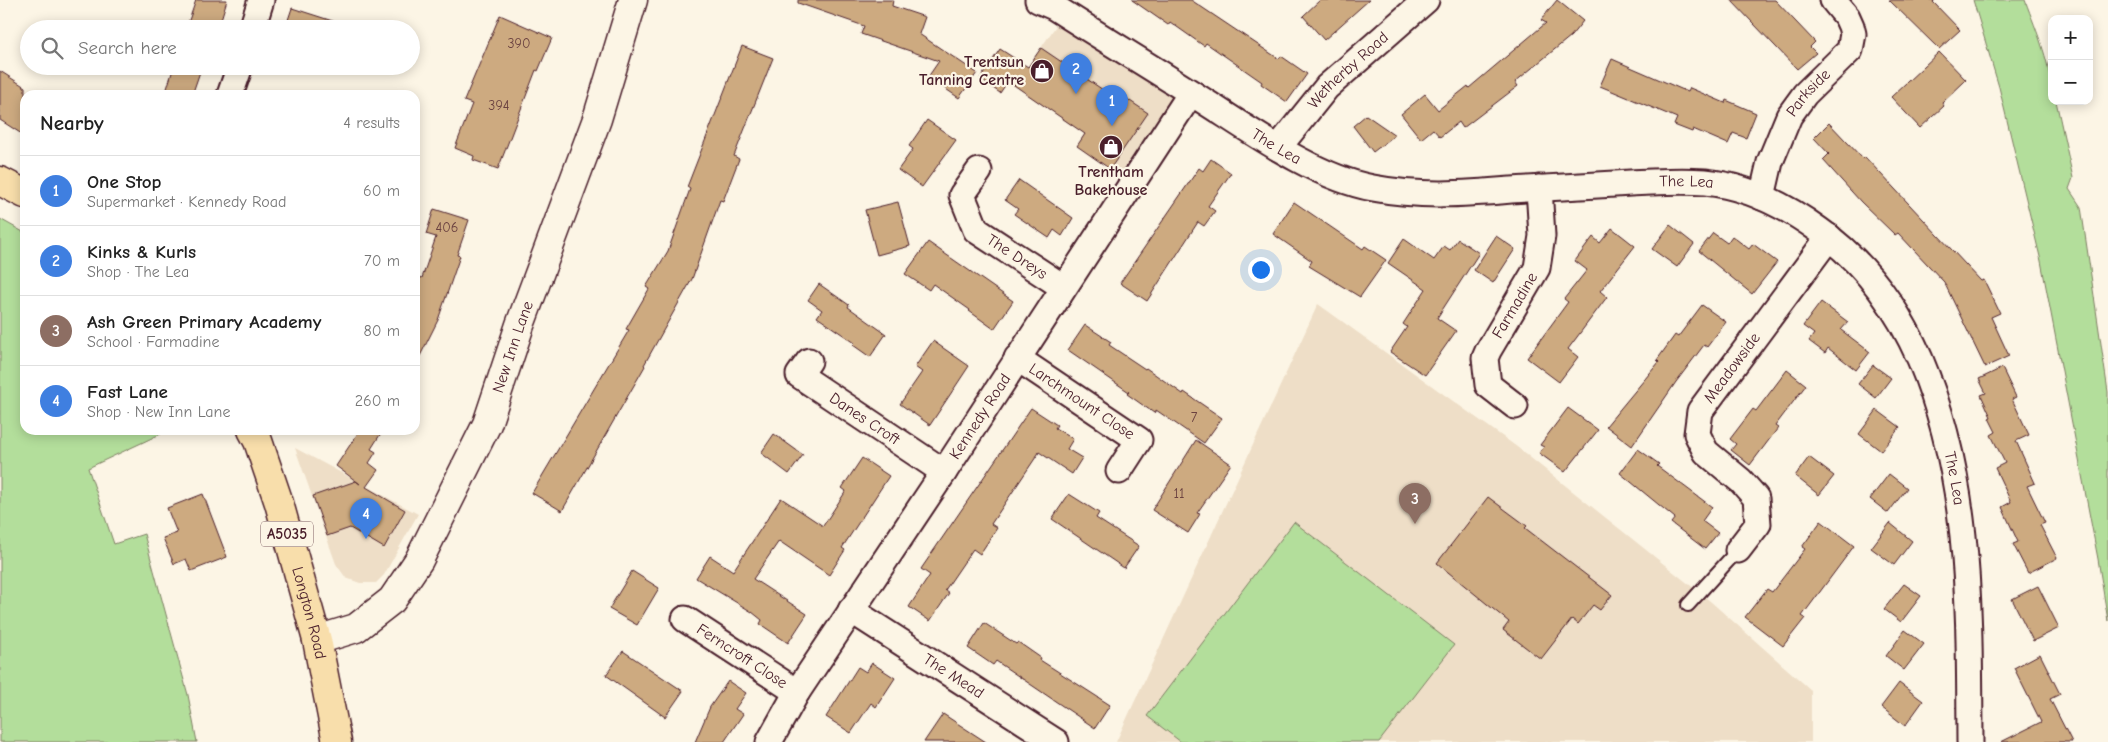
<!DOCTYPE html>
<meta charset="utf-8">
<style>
body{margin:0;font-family:"Comic Neue",sans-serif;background:#f2f2f2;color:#222}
.controls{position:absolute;right:15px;top:15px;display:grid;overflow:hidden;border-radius:10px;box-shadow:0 2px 12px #0003}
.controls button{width:45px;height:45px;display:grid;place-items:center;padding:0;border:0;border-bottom:1px solid #e0e0e0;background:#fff;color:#222;font:25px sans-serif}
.you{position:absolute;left:1260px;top:269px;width:18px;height:18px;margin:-12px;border:4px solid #fff;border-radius:50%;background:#1a73e8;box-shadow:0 0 0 8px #1a73e833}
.badge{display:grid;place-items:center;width:32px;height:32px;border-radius:50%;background:#0f766e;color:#fff;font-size:16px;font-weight:700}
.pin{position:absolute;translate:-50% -41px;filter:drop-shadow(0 1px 2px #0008)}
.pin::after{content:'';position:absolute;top:26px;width:18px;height:15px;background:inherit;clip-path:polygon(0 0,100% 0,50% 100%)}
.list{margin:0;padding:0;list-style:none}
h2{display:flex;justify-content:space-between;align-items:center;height:65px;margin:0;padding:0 20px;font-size:21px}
h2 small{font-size:16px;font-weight:400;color:#767676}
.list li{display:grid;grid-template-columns:32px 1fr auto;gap:15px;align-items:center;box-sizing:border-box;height:70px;padding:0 20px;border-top:1px solid #e0e0e0}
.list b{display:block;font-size:19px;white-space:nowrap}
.list p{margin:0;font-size:16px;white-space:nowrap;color:#767676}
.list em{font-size:16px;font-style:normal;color:#767676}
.icon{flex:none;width:28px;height:28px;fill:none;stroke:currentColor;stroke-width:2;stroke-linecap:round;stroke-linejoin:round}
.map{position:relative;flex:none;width:2108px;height:742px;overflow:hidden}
.search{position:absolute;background:#fff;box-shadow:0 2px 12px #0003;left:20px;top:20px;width:400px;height:55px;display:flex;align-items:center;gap:12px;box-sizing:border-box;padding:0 18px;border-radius:28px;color:#767676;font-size:19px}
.panel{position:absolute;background:#fff;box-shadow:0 2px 12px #0003;left:20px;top:90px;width:400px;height:345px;border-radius:15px}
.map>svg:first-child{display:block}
</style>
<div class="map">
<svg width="2108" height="742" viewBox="0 0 2108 742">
<rect width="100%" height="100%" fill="#fcf5e5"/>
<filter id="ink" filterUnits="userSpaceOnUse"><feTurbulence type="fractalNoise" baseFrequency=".02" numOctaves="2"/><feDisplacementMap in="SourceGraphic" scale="10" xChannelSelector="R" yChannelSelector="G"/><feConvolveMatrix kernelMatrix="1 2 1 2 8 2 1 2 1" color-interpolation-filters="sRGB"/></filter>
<g filter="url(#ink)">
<path fill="#eedec7" d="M1064 14 1191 93 1132 184 1077 146 1084 134 1015 86Z
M1318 304 1517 447 1710 601 1811 690V742H1116Z
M295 448 418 514 384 575 376 583H360L346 578 336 564Z"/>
<path fill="#b3de9b" stroke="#7e7e63" d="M1973 0H2025C2037 33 2052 65 2052 101H2056L2073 178 2069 189 2081 207 2108 392V621L2098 559 2041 261 1999 87Z
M0 219 25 233V430H169L88 468 114 544 144 534 188 695 197 742H0Z
M1294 522 1454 645 1379 742H1181L1147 716Z"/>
<path fill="#cdaa80" stroke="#4a1f2b" d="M196 0H227L218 29H186Z
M798 0H893L892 6 925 17 919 34 977 73 959 98 928 77 939 61 861 34 864 26 798 3Z
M1132 0H1191L1279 59 1281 56 1307 74 1287 102 1261 84 1262 82 1206 43 1204 46 1170 22 1168 25Z
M1320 0H1369L1324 40 1303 16Z
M1557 0 1583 21 1571 36 1515 82 1518 86 1463 128 1459 122 1440 137 1433 129 1421 139 1401 114 1425 94 1438 110 1468 86 1469 88 1546 23 1541 20Z
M1731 0H1775L1815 42 1810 47 1816 53 1797 69Z
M1889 0H1935L1933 2 1960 30 1939 49Z
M292 8 345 25 344 29H285Z
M500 15 552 38 538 71 536 70 498 169 473 160 474 156 455 148 472 104 464 101Z
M742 46 773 58 734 156 739 159 723 201 720 200 692 279 644 365 645 366 562 511 532 493 629 330 626 329 649 289 646 287 668 251 690 189 687 187Z
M1041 48 1112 96 1115 91 1148 113 1110 169 1077 146 1085 134 1008 81 1000 93 980 79 1000 49 1028 67Z
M1939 52 1966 80 1942 103 1944 106 1920 128 1891 97Z
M1612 59 1688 92 1690 88 1725 103 1726 100 1756 113 1746 138 1733 133 1728 144 1693 129 1692 132 1674 125 1677 118 1600 86Z
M174 66H202L192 95H165Z
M0 71 25 87V136L0 120Z
M1366 115 1395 135 1373 152 1353 126Z
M927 120 956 140 922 187 898 170 913 149 909 146Z
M1829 123 1863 159 1865 157 1981 281 1984 280 2000 313 1991 317 2009 356 1985 367 1944 282 1898 233 1895 235 1861 202 1823 160 1829 154 1814 138Z
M1211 159 1231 173 1208 206 1215 211 1204 226 1198 222 1147 301 1120 283 1199 168 1203 171Z
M1019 180 1073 218 1062 236 1054 230 1049 238 1014 214 1018 209 1005 200Z
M898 202 910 246 877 255 865 210Z
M1294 202 1363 249 1365 246 1386 260 1360 297 1309 266 1312 261 1273 234Z
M434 209 469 220 457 255 460 256 438 320 415 366V276L422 278 436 237 426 234Z
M1670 225 1694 244 1677 267 1652 249Z
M1612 228 1635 246 1600 291 1607 297 1568 349 1578 357 1559 382 1527 358 1568 302 1564 299 1587 270 1575 261 1593 237 1600 243Z
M1713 233 1727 243 1732 236 1749 249 1753 244 1777 262 1752 294 1699 251Z
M1496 236 1515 249 1493 283 1474 270Z
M1404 239 1434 260 1444 246 1450 250 1458 239 1479 253 1437 318 1456 331 1425 375 1390 352 1407 327 1403 324 1426 289 1388 263Z
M928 242 1013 301 994 329 969 311 970 310 933 284 929 290 905 274Z
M819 284 849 305 848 307 886 334 870 357 853 345 855 343 817 317 822 310 808 300Z
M1821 302 1848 322 1841 330 1870 352 1856 370 1828 348 1825 353 1809 341 1814 334 1803 326Z
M1702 305 1726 322 1707 347 1704 345 1676 382 1632 446 1606 426 1659 362 1657 360 1675 335 1678 337Z
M1085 325 1111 342 1109 345 1145 369 1146 368 1183 394 1184 392 1222 418 1204 443 1156 410 1154 413 1127 394 1129 392 1068 350Z
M933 341 969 366 930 425 900 404 922 372 915 367Z
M1873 365 1891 378 1876 398 1858 384Z
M2002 368 2016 397 2012 399 2029 435 2016 441 2035 483 2027 486 2045 523 2040 525 2057 558 2028 573 2013 544 2018 542 2002 507 2011 502 1995 468 2005 463 1991 435 1996 432 1989 418 1991 417 1981 395 1986 393 1979 379Z
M1787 370 1806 385 1775 426 1778 428 1750 465 1731 450 1736 444 1730 439 1753 409 1756 411Z
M1031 408 1057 425 1055 428 1073 439 1067 449 1082 458 1072 474 1039 452 1038 454 991 524 997 528 980 554 973 549 945 590 949 593 930 621 909 607 930 575 921 569Z
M1568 408 1598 430 1565 472 1539 453 1544 447 1540 445Z
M1877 410 1900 427 1881 451 1859 434Z
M360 430H383L371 449 376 452 369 463 378 470 366 487 405 510 384 548 350 528 327 536 313 496 356 481 360 484 336 466Z
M774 434 803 455 789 474 761 453Z
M1196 440 1231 464 1197 513 1200 514 1188 533 1152 510Z
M1638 449 1659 464 1657 466 1712 507 1702 521 1718 533 1705 549 1671 523 1675 518 1620 473Z
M1809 457 1834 476 1819 495 1795 476Z
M862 458 889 476 842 548 845 550 829 575 779 541 753 579 807 614 788 643 760 624 762 620 752 612 696 578 710 556 733 571 781 498 823 526 846 491 842 488Z
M1889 474 1907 488 1888 513 1870 499Z
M203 494 227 557 191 571 186 559 174 564 163 538 177 533 167 508Z
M1069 494 1099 513 1096 518 1139 546 1124 568 1052 519Z
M1488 497 1527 526 1525 528 1612 595 1600 610 1593 605 1578 624 1572 619 1541 659 1503 630 1509 622 1437 563Z
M1821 521 1854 546 1802 616 1805 618 1783 646 1745 617 1767 589 1772 592 1805 549 1802 547Z
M1890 523 1912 541 1894 565 1871 548Z
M632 571 659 588 637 625 609 609Z
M1904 584 1921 596 1901 622 1884 609Z
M2038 586 2059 628 2033 641 2012 599Z
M984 623 1016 644 1018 642 1041 658 1040 660 1110 705 1095 728 996 661 993 665 968 648Z
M1905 630 1924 644 1904 670 1886 656Z
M623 651 683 691 665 717 606 675Z
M2040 654 2060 694 2050 699 2072 742H2001L2041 722 2014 668Z
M872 663 895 678 876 707 871 703 851 733 826 717 858 667 866 672Z
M728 681 746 693 735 709 743 714 724 742H695L710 707Z
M1899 683 1923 701 1905 726 1881 707Z
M943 714 986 742H924Z"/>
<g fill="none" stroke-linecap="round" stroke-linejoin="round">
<g stroke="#4a1f2b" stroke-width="16">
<path id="service" d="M1688 605 1738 550"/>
</g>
<g stroke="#4a1f2b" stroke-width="29">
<g id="minor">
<path id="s1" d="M1038 0 1054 7C1104 39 1156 70 1207 103 1254 133 1317 178 1373 188 1419 197 1465 194 1511 190 1546 188 1580 186 1615 184 1645 182 1675 180 1705 182 1747 186 1786 206 1819 230 1866 263 1897 307 1920 359 1972 482 1969 611 1970 742"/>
<path d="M252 29 261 0"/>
<path d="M230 95 240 66"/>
<path id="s2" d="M1278 148 1327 87 1426 0"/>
<path id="s3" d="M979 171 962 195 976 230 1063 287"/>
<path id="s4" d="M1762 197 1770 162 1789 116 1805 94 1850 50 1853 34 1851 26 1847 17 1833 0"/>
<path id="s5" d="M1017 358 1139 440 1119 471"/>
<path id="s6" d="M809 361 799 375 944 472"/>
<path id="s7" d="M1515 406 1488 385 1485 358 1488 351 1537 268 1542 236 1539 188"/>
<path id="s8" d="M1738 550 1758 524 1756 498 1741 481 1706 452 1697 434 1700 411 1829 237"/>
<path id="s9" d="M851 610 1056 742"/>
<path id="s10" d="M685 619 797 692"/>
<path id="s11" d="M769 742 797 692 944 472 1191 93"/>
</g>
</g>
<g stroke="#4a1f2b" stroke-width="31">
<g id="tertiary">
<path id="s12" d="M317 640 356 628 392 600 419 560 487 424 520 325 597 119 633 0"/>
</g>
</g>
<g stroke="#4a1f2b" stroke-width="31">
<g id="primary">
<path d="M0 181 25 194"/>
<path id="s13" d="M252 430 258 441 279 503 317 640 337 742"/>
</g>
</g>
<use href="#service" stroke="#fcf5e5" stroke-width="12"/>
<use href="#minor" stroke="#fcf5e5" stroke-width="25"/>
<use href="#tertiary" stroke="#fcf5e5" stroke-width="28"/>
<use href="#primary" stroke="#f8deab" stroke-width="28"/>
</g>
</g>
<defs>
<g id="shop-disc" transform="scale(1.25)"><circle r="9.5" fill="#4a1f2b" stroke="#fcf5e5"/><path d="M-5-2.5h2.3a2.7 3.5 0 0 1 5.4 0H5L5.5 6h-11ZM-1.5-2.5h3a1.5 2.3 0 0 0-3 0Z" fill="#fff"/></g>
</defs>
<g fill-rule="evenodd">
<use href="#shop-disc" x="1042" y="71"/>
<use href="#shop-disc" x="1111" y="147"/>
</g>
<g text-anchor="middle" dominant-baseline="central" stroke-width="4.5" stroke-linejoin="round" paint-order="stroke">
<g font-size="14" fill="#6b4240">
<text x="519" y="43">390</text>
<text x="499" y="105">394</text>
<text x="447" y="227">406</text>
<text x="1194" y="417">7</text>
<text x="1179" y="493">11</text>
</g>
<rect fill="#fcf5e5" stroke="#7f5f63" stroke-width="1" x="261" y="521.5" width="52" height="25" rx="4"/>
<g font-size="15" font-weight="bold" fill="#4a1f2b">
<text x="287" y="534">A5035</text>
</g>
<g font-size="16" font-weight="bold" fill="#4a1f2b" stroke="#fcf5e5" text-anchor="end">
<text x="1024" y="62">Trentsun<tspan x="1024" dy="18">Tanning Centre</tspan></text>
<text x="1111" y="172" text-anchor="middle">Trentham<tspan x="1111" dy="18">Bakehouse</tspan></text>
</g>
<g font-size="16" fill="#4a1f2b" stroke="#fcf5e5">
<text stroke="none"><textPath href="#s2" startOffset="105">Wetherby Road</textPath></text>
<text stroke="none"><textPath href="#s4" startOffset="116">Parkside</textPath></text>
<text stroke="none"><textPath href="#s1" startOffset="280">The Lea</textPath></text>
<text stroke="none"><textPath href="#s1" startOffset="700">The Lea</textPath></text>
<text stroke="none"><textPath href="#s3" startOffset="116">The Dreys</textPath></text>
<text stroke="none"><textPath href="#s7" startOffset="122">Farmadine</textPath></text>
<text stroke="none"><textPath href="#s12" startOffset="368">New Inn Lane</textPath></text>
<text stroke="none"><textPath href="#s8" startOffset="224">Meadowside</textPath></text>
<text stroke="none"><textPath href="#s5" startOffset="78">Larchmount Close</textPath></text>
<text stroke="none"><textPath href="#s11" startOffset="388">Kennedy Road</textPath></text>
<text stroke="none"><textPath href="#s6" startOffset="96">Danes Croft</textPath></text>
<text stroke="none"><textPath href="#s1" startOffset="1134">The Lea</textPath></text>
<text stroke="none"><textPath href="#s13" startOffset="192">Longton Road</textPath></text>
<text stroke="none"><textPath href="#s10" startOffset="68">Ferncroft Close</textPath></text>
<text stroke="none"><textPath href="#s9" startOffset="122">The Mead</textPath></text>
</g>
</g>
</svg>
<div class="controls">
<button>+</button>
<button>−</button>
</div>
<div class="you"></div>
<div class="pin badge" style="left:1112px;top:126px;background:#3f7fe0">1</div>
<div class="pin badge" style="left:1076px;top:94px;background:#3f7fe0">2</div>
<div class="pin badge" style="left:1415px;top:524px;background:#8d6e63">3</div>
<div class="pin badge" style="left:366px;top:539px;background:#3f7fe0">4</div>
<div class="search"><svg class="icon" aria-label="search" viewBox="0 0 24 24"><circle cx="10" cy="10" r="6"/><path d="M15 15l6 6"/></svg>Search here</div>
<section class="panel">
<h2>Nearby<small>4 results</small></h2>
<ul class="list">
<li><span class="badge" style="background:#3f7fe0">1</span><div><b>One Stop</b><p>Supermarket · Kennedy Road</p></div><em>60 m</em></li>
<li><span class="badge" style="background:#3f7fe0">2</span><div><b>Kinks &amp; Kurls</b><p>Shop · The Lea</p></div><em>70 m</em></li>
<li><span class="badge" style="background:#8d6e63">3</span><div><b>Ash Green Primary Academy</b><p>School · Farmadine</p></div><em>80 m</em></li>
<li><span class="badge" style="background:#3f7fe0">4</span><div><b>Fast Lane</b><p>Shop · New Inn Lane</p></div><em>260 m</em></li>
</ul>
</section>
</div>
